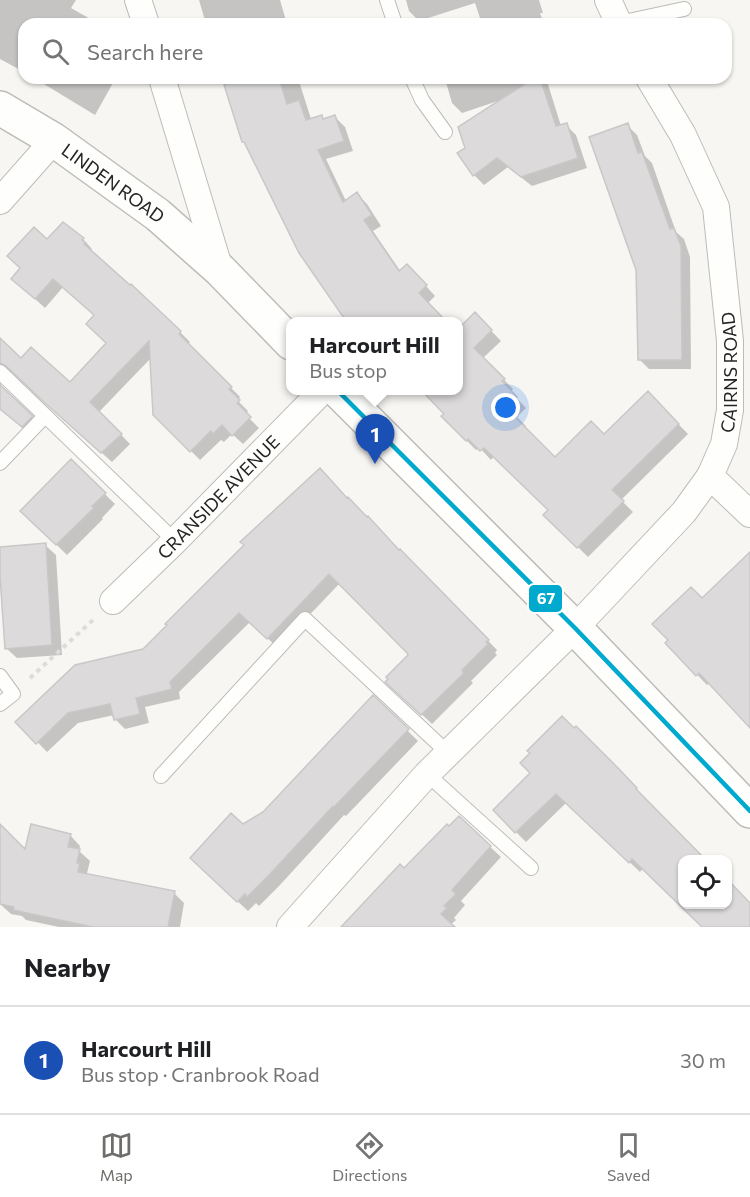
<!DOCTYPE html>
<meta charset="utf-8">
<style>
body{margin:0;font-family:Commissioner,sans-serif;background:#f6f6f6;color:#202124}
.controls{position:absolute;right:18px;bottom:18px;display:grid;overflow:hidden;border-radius:12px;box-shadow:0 2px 4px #0004}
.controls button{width:54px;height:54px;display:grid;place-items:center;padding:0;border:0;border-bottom:2px solid #e0e0e0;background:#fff;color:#202124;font:30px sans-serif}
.you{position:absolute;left:506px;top:408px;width:21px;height:21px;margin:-15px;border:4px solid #fff;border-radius:50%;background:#1a73e8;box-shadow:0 0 0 9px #1a73e833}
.badge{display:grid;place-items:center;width:39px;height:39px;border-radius:50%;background:#6f6e6b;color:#fff;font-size:20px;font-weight:700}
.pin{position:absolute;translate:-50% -50px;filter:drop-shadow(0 2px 3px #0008)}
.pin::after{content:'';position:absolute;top:32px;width:21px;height:18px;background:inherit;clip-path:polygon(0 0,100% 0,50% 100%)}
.popup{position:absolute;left:286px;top:317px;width:177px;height:78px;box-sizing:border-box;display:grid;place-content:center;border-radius:12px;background:#fff;filter:drop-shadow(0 2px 4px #0005);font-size:20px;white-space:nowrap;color:#757577}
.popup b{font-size:22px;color:#202124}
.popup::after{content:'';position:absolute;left:50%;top:100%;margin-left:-12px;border:12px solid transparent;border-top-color:#fff}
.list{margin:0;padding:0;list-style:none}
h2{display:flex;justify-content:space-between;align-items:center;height:78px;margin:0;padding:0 24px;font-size:26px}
h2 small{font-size:20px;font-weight:400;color:#757577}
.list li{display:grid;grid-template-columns:39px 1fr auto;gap:18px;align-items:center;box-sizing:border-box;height:108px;padding:0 24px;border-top:2px solid #e0e0e0}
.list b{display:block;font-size:22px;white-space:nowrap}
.list p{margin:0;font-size:20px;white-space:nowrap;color:#757577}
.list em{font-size:20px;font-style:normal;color:#757577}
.icon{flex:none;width:33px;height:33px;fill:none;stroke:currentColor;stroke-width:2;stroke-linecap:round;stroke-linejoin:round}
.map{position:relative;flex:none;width:750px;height:927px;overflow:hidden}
.search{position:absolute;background:#fff;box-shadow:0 2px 4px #0004;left:18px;right:18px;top:18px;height:66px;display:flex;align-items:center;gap:15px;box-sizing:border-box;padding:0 21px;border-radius:18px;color:#757577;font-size:22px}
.sheet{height:186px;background:#fff}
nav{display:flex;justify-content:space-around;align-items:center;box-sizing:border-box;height:84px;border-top:2px solid #e0e0e0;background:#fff;font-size:16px;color:#757577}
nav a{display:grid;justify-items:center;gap:3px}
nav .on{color:#6f6e6b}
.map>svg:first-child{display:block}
</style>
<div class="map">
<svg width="750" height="927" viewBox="0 0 750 927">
<rect width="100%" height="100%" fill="#f8f6f3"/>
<path fill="#0003" d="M0 0H76L71 8 87 17 93 24H24V72L0 59Z
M199 0H280L287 24H206Z
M406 0H539L543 13H540L544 24H482L475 3 419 21 409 11Z
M34 78H108L113 83 95 115Z
M224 78H298L311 119 321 116 325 120 335 117 345 127 353 151 326 159 346 201 357 194 367 204 381 226 373 231 401 272 417 276 435 296 427 304 444 322H353L348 316 249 147 243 142Z
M447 78H546L561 126 566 125 576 135 587 168 532 186 508 167 484 185 474 175 467 148 501 100 462 113 452 103 445 79Z
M627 125 637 135 645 156 652 163 676 232 684 239 690 257 691 369H649L639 359 638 270Z
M63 224 83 239 92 249 91 250 180 332 190 342 188 344 240 397 237 400 248 411 245 414 259 428 243 444 232 434 224 442 221 440 200 460 154 414 151 358 99 412 130 444 112 462 56 412 18 375 12 372 4 375 0 381 2 389 41 427 32 436 0 408V340L22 360 70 384 108 343 96 316 63 287 45 308 23 288 47 241Z
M475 314 501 341 483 358 513 389 511 392 526 408 517 417 526 426 524 428 555 459 604 436 648 393 688 434 621 500 633 512 588 557 545 515 550 510 494 456 491 460 479 447 476 450 443 417 446 414 459 390V330Z
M71 461 115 504 102 518 103 519 67 555 22 511Z
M348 500 410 560 497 650 495 653 497 655 471 681 473 683 432 724 397 691 410 655 340 583 278 648 250 622 179 692 180 699 145 707 149 723 125 729 115 719 114 715 78 723 47 752 18 722 144 650Z
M45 545 56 555 62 655 17 658 6 648 0 548Z
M750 554V727L710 683 707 685 667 643 702 600Z
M373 697 418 741 346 816 344 815 280 885 259 906 256 903 248 911 202 868 242 826 264 813Z
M532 774 630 782 646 799 645 800 682 860V904H728V883L750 905V927H704L643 868 640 872 567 802 526 842 495 811Z
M459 818 501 857 461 901 465 905 454 918 456 920 450 925 452 927H343Z
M0 826 26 852 70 835 80 846 79 851 90 861 87 873 90 876 174 893 184 903 180 927H59L26 920 22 916 11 914 0 904Z"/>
<path fill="#dcdada" stroke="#c9c7c7" stroke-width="1.5" d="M226 78H279L287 104 299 100 306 120 322 115 323 119 335 115 344 141 318 150 343 202 357 192 372 215 364 220 399 271 407 264 427 285 419 293 446 321H346L299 253 244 142H242L224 85 228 83Z
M534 78H540L556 126 567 123 578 158 521 177 497 158 473 176 457 153 465 148 458 127Z
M628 123 638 153 642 152 670 229 674 228 681 246 682 360H638L636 270 589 137Z
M63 222 84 238 82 240 86 243 84 244 130 285 131 284 181 331 179 334 232 387 229 389 240 400 237 403 251 417 232 436 222 425 213 434 211 431 190 452 153 415 149 341 90 402 122 434 101 453 45 403 6 366 0 363V338L21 358 31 347 70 382 106 343 86 324 94 315 53 279 35 299 11 279 20 268 7 256 34 227 47 239Z
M475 312 492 330 474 348 505 379 502 381 517 397 508 406 518 416 516 418 555 457 591 421 604 434 648 391 679 424 612 490 624 501 577 548 543 515 548 510 484 448 480 451 468 439 466 441 441 416 444 414 421 390H459V328Z
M0 385 33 416 22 427 0 409Z
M71 459 106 493 92 506 94 508 56 545 20 511Z
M320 468 347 498 348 497 367 517 368 516 399 550 400 549 489 640 486 642 488 644 462 670 464 673 421 715 385 682 388 679 386 677 408 655 407 653 329 574 267 639 239 613 170 682 172 689 136 698 140 714 114 720 110 704 68 713 36 744 15 722 75 665 143 649 167 625 165 624 244 545 240 542Z
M46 543 52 645 5 649 0 576V547Z
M750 552V728L699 673 696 676 665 643 668 640 652 624 691 587 702 598Z
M373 695 409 729 334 807 333 806 270 874 247 897 245 894 237 902 190 858 231 813 243 824 263 812Z
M562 716 574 728 576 726 620 770 637 788 636 789 706 860H682V904H728V880L750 903V927H702L632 859 629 863 556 794 515 833 493 810 530 773 520 763 530 753 527 751Z
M459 816 491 846 452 890 456 894 444 906 447 908 441 914 455 927H341L400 864 404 868 447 824 449 826Z
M0 824 25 849 31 824 71 834 68 847 80 849 77 863H80L78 872 175 891 168 927H93L13 910 14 907 0 904Z"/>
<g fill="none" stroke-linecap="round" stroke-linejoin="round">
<g stroke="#bdbcb9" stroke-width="16">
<path id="service" d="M387 0 395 24
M619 23 684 9
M412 78 422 100 445 132
M0 372 175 541
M0 463 45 416
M0 676 13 694 0 704
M427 774 531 868
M161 776 305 619 448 753"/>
</g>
<g stroke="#bdbcb9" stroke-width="28">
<g id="minor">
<path d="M138 0 146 24"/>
<path d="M608 0 619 24"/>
<path d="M162 78 220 270"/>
<path d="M0 201 54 140"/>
<path d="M710 476 750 514"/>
<path id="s1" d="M113 601 175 541 323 390"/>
<path id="s2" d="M290 927 427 774 575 628 684 512 710 476 724 444 730 410V341L716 207 683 135 649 78"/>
</g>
</g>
<g stroke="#bdbcb9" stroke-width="36">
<g id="secondary">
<path id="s3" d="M0 108 54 140 158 215 220 270 291 343"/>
<path d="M337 390 575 628 750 811"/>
</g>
</g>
<path stroke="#dddcdc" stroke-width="4" stroke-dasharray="4.5 4.5" stroke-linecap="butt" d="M30 678 93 620"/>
<use href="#service" stroke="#fefefd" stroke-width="14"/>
<use href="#minor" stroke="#fefefd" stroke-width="26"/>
<use href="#secondary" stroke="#fefefd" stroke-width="33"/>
<g stroke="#fff" stroke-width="9">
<path id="bus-1" d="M337 390 575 628 750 811"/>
</g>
<use href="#bus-1" stroke="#00a9ce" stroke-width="4.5"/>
</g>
<g text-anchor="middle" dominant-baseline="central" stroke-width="4.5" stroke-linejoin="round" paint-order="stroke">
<g font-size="18" fill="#252422" stroke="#fff">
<text stroke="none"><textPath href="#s3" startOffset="136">LINDEN ROAD</textPath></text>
<text stroke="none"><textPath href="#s2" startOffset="724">CAIRNS ROAD</textPath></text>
<text stroke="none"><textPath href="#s1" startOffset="148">CRANSIDE AVENUE</textPath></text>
</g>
</g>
<rect stroke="#fff" stroke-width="2" x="528" y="584" width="35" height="29" rx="6" fill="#00a9ce"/>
<g font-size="16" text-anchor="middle" font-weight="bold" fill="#fff">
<text x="546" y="604">67</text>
</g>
</svg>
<div class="controls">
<button><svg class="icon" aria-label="locate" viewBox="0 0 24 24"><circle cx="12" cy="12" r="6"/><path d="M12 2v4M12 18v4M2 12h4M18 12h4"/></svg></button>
</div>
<div class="you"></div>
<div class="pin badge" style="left:375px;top:464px;background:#1a4fb4">1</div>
<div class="popup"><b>Harcourt Hill</b>Bus stop</div>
<div class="search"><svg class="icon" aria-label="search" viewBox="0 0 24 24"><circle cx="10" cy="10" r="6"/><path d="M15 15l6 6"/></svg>Search here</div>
</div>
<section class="sheet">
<h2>Nearby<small></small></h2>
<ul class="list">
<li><span class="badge" style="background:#1a4fb4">1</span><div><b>Harcourt Hill</b><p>Bus stop · Cranbrook Road</p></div><em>30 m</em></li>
</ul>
</section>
<nav>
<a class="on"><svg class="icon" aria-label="map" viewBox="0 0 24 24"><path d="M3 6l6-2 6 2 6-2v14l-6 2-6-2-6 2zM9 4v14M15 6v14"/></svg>Map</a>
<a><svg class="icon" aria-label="directions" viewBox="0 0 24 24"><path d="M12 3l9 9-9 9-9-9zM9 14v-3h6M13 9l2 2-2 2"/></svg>Directions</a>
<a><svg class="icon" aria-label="saved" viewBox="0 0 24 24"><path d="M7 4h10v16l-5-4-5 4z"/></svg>Saved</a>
</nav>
